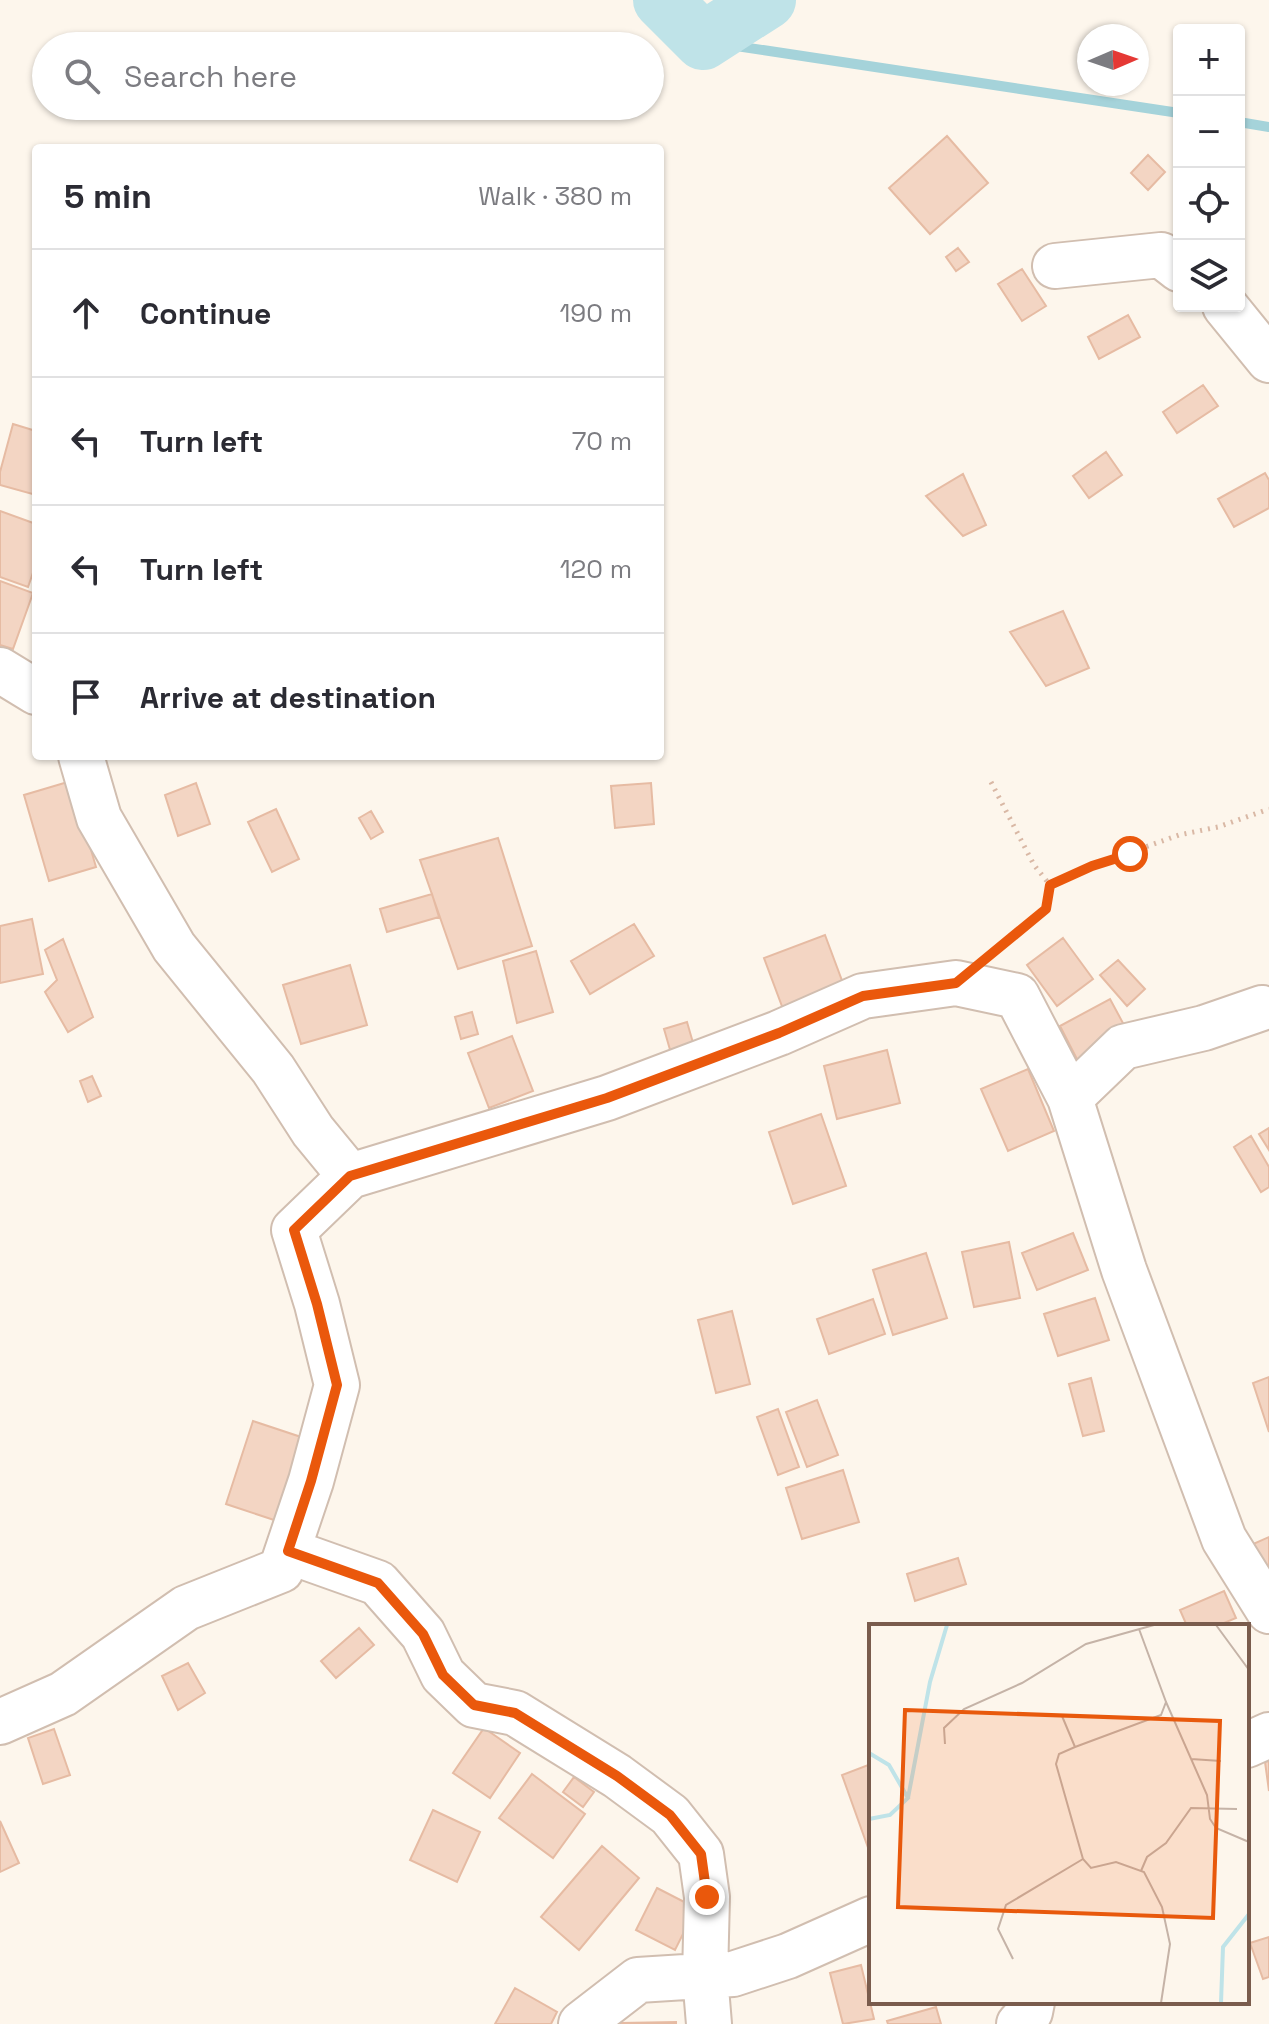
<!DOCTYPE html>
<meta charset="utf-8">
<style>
body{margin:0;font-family:"Space Grotesk",sans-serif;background:#f7f7f7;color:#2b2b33}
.controls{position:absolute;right:24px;top:24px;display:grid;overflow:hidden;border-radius:8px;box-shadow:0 2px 6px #0004}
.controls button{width:72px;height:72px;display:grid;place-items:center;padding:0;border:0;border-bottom:2px solid #e1e1e2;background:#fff;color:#2b2b33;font:40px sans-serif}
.compass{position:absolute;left:1077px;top:24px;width:72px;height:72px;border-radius:50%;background:#fff;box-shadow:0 2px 6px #0004;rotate:88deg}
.stop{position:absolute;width:24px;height:24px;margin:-18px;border:6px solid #ea580c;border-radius:50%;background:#fff}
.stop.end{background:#ea580c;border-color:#fff;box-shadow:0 2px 8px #0008}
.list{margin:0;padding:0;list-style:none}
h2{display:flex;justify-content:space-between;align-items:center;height:104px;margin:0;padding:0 32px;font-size:34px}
h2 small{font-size:26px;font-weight:400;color:#7c7c81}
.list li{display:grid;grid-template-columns:52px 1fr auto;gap:24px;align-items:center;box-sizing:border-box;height:128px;padding:0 32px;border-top:2px solid #e1e1e2}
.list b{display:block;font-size:30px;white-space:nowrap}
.list em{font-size:26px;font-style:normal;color:#7c7c81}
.icon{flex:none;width:44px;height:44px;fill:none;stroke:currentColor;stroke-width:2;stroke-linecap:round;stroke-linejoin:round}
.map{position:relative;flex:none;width:1269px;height:2024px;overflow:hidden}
.search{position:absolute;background:#fff;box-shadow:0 2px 6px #0004;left:32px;top:32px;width:632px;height:88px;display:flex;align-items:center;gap:20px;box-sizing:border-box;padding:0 28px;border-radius:44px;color:#7c7c81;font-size:30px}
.panel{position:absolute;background:#fff;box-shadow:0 2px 6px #0004;left:32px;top:144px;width:632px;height:616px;border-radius:8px}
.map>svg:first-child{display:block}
</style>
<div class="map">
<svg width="1269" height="2024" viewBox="0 0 1269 2024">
<rect width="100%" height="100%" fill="#fdf6ec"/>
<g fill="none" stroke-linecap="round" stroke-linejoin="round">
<path stroke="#a5d3da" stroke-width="10" d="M703 41 1179 113
M1239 122 1269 127"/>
<path stroke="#bfe3e8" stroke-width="58" d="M662 0 703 41 767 0"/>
</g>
<path fill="#f3d5c3" stroke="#e6bba3" stroke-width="2" d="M947 136 988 183 930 234 889 188Z
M1148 155 1165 172 1148 190 1131 173Z
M958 248 969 262 956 271 946 257Z
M1022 269 1046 306 1022 321 998 284Z
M1128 315 1140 337 1099 359 1088 337Z
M1203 385 1218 406 1177 433 1163 412Z
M13 424 36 431V495L0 485V472Z
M1106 452 1122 475 1089 498 1073 476Z
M1265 473 1269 480V508L1234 527 1218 499Z
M963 474 986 525 963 536 926 496Z
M0 511 36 524V564L28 587 0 577Z
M0 581 33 593 13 649 0 645Z
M1063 611 1089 668 1046 686 1010 632Z
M71 781 96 867 49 881 24 795Z
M196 783 210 824 178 836 165 795Z
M651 783 654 824 615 828 611 786Z
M276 809 299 859 272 872 248 822Z
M371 811 383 832 371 839 359 818Z
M498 838 532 946 458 969 420 860Z
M432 894 439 917 387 932 380 909Z
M32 919 43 974 0 983V926Z
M634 924 654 956 590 994 571 961Z
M825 935 844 986 783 1009 764 958Z
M1063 938 1093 979 1057 1006 1027 965Z
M63 939 93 1017 68 1032 45 992 57 980 45 950Z
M536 951 553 1012 517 1023 503 961Z
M1118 960 1145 989 1127 1006 1100 975Z
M350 965 367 1025 301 1044 283 985Z
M1110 999 1131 1038 1080 1065 1060 1026Z
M472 1012 478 1034 461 1039 455 1017Z
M687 1022 696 1053 673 1060 664 1029Z
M512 1036 533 1091 489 1108 468 1053Z
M887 1050 900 1103 837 1119 824 1066Z
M1028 1069 1054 1131 1008 1151 981 1089Z
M92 1076 101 1096 88 1102 80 1081Z
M821 1114 846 1186 793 1204 769 1132Z
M1269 1128V1150L1259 1134Z
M1251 1136 1269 1167V1187L1261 1192 1234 1147Z
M1073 1233 1088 1270 1037 1290 1022 1253Z
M1009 1242 1020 1298 974 1307 962 1252Z
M926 1253 947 1318 893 1335 873 1270Z
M1095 1298 1109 1340 1058 1356 1044 1314Z
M873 1299 885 1334 829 1354 817 1319Z
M732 1311 750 1384 716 1393 698 1320Z
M1269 1377V1432L1253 1383Z
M1091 1378 1104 1431 1083 1436 1069 1384Z
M817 1400 838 1455 807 1467 786 1412Z
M778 1409 799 1467 778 1475 757 1417Z
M253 1421 304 1438 277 1521 226 1504Z
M843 1470 859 1522 802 1539 786 1488Z
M1269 1537V1578L1251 1545Z
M958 1558 966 1584 915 1601 907 1574Z
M1224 1591 1236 1618 1217 1626H1187L1180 1610Z
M359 1628 374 1645 336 1678 321 1661Z
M188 1663 205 1693 178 1710 162 1676Z
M484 1728 520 1753 490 1798 453 1773Z
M54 1729 70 1775 43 1784 28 1738Z
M1269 1761V1791L1265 1762Z
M871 1764V1856L842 1775Z
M532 1774 585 1814 553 1858 499 1818Z
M574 1777 594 1792 583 1807 563 1792Z
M433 1810 480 1832 457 1882 410 1860Z
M0 1821 19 1863 0 1872Z
M602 1846 639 1878 579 1950 541 1917Z
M657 1888 696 1908 675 1950 636 1930Z
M1269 1937V1977L1263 1979 1250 1943Z
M861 1965 874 2019 843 2024 830 1973Z
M515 1988 557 2012 551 2024H495Z
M936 2007 941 2024H888L887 2021Z
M676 2022V2024H621V2023Z"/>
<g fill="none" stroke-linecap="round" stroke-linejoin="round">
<g stroke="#d1beb0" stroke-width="48">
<path id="minor" d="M1055 266 1161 255 1179 269
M1225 306 1269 360
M0 670 36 692
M81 756 99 818 174 947 273 1069 313 1131 350 1176
M1070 1098 1123 1047 1204 1028 1262 1008
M288 1551 378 1583 423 1634 443 1675 474 1705 515 1713 617 1776 670 1815 701 1854 707 1897 705 1976 709 2024
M0 1722 63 1694 186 1608 281 1570 311 1481 337 1385 317 1304 294 1230 350 1176 607 1098 779 1033 863 996 956 983 1017 996 1070 1098 1124 1270 1224 1539 1269 1611
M1247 1745 1269 1735
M581 2024 638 1980 733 1974 788 1956 871 1919
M1019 2024 1030 2012 1032 2002"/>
</g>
<path stroke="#d9b8a5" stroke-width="5" stroke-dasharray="2 6" stroke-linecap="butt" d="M991 782 1034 865 1050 885 1046 909 994 952
M1050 885 1092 866 1179 835 1218 827 1269 809"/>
<use href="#minor" stroke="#fff" stroke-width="44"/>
</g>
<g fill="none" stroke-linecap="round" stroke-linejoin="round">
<path stroke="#ea580c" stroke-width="10" d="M707 1897 701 1854 670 1815 617 1776 515 1713 474 1705 443 1675 423 1634 378 1583 288 1551 311 1481 337 1385 317 1304 294 1230 350 1176 607 1098 779 1033 863 996 956 983 1046 909 1050 885 1092 866 1130 854"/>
</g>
<g transform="translate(869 1624)">
<rect width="380" height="380" fill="#fdf6ec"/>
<path fill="none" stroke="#bfe3e8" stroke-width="4" d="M0 129 20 141 39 174 21 191 0 195M39 174 61 58 78 1M352 379 354 323 380 290"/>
<path fill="none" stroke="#c5b3a7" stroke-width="2" d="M347 1 380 46M270 5 297 78 292 91 206 123 190 130 187 140 214 235 222 244 247 238 275 248 293 283 301 320 292 379M297 78 338 171 341 195 347 204 380 218M193 92 206 123M76 120 75 104 95 85 153 59 217 20 285 1M322 135 352 137M272 247 278 233 297 219 322 184 368 185M144 335 129 305 137 281 214 235"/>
<path fill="#e8590c" fill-opacity="0.15" stroke="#e8590c" stroke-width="4" d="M36 86 351 97 344 294 29 283Z"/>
<rect width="380" height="380" fill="none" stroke="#7a5c4d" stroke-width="4"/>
</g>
</svg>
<div class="controls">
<button>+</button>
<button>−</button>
<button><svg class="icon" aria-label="locate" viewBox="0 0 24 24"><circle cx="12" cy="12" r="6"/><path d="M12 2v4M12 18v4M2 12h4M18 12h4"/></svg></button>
<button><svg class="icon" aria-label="layers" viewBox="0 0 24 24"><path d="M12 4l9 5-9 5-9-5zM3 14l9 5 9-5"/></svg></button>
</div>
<svg class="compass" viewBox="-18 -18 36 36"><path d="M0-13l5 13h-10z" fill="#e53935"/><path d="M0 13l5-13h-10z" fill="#7c7c81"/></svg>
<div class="stop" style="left:1130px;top:854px"></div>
<div class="stop end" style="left:707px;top:1897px"></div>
<div class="search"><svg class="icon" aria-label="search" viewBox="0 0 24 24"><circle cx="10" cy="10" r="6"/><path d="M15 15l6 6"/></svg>Search here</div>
<section class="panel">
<h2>5 min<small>Walk · 380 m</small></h2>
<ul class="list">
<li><svg class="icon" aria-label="ahead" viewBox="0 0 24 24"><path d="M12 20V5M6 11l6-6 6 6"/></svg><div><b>Continue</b></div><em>190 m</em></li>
<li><svg class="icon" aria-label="left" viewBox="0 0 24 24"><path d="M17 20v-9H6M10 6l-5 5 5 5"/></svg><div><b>Turn left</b></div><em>70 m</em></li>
<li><svg class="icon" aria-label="left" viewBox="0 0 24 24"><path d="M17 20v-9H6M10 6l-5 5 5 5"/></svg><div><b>Turn left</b></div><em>120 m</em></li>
<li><svg class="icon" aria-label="arrive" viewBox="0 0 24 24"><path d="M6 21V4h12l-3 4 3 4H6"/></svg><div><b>Arrive at destination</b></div></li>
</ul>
</section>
</div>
